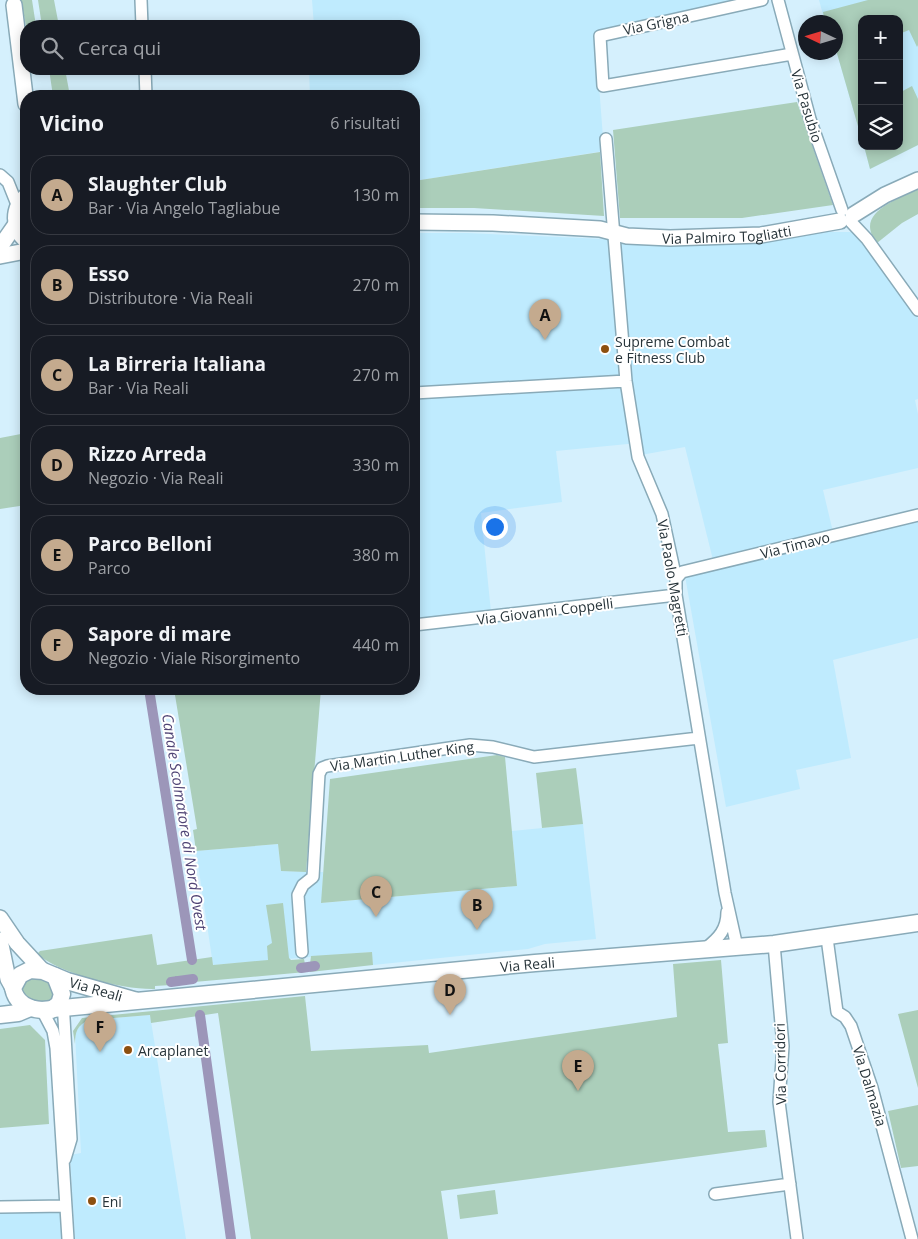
<!DOCTYPE html>
<html lang="it">
<meta charset="utf-8">
<style>
body{margin:0;font-family:"Open Sans",sans-serif;background:#242831;color:#f1f3f6}
.controls{position:absolute;right:15px;top:15px;display:grid;overflow:hidden;border-radius:10px;box-shadow:0 2px 12px #0003}
.controls button{width:45px;height:45px;display:grid;place-items:center;padding:0;border:0;border-bottom:1px solid #363941;background:#171b24;color:#f1f3f6;font:25px sans-serif}
.compass{position:absolute;left:798px;top:15px;width:45px;height:45px;border-radius:50%;background:#171b24;box-shadow:0 2px 12px #0003;rotate:274deg}
.you{position:absolute;left:494px;top:526px;width:18px;height:18px;margin:-12px;border:4px solid #fff;border-radius:50%;background:#1a73e8;box-shadow:0 0 0 8px #1a73e833}
.badge{display:grid;place-items:center;width:32px;height:32px;border-radius:50%;background:#c4aa8e;color:#111;font-size:16px;font-weight:700}
.pin{position:absolute;translate:-50% -41px;filter:drop-shadow(0 1px 2px #0008)}
.pin::after{content:'';position:absolute;top:26px;width:18px;height:15px;background:inherit;clip-path:polygon(0 0,100% 0,50% 100%)}
.list{margin:0;padding:0;list-style:none}
h2{display:flex;justify-content:space-between;align-items:center;height:65px;margin:0;padding:0 20px;font-size:21px}
h2 small{font-size:16px;font-weight:400;color:#9ea1a6}
.list li{display:grid;grid-template-columns:32px 1fr auto;gap:15px;align-items:center;box-sizing:border-box;height:80px;margin:0 10px 10px;padding:0 10px;border:1px solid #363941;border-radius:20px}
.list b{display:block;font-size:19px;white-space:nowrap}
.list p{margin:0;font-size:16px;white-space:nowrap;color:#9ea1a6}
.list em{font-size:16px;font-style:normal;color:#9ea1a6}
.icon{flex:none;width:28px;height:28px;fill:none;stroke:currentColor;stroke-width:2;stroke-linecap:round;stroke-linejoin:round}
.map{position:relative;flex:none;width:918px;height:1239px;overflow:hidden}
.search{position:absolute;background:#171b24;box-shadow:0 2px 12px #0003;left:20px;top:20px;width:400px;height:55px;display:flex;align-items:center;gap:12px;box-sizing:border-box;padding:0 18px;border-radius:20px;color:#9ea1a6;font-size:19px}
.panel{position:absolute;background:#171b24;box-shadow:0 2px 12px #0003;left:20px;top:90px;width:400px;height:605px;border-radius:20px}
.map>svg:first-child{display:block}
</style>
<div class="map">
<svg width="918" height="1239" viewBox="0 0 918 1239">
<rect width="100%" height="100%" fill="#d5f0fd"/>
<path fill="#bfebfe" d="M312 0H747L595 32 604 151 414 181V96H310L309 69H414V26H314Z
M819 0H918V145L870 169 864 146H899V19H862V140L836 50V22H825Z
M826 232H856L918 318V399L915 400 918 414V468L823 490 833 532 918 512V638L833 660 851 758 796 770 800 789 726 807 685 576 715 568 685 447 641 455 638 443 556 451 562 502 481 513 491 612 414 621V233H467L672 242 760 240Z
M583 824 596 939 545 944 528 949 373 965 371 952 213 965 196 851 278 844 281 871 323 872 322 903 517 886 512 831Z
M150 1015 186 1239H75L70 1155 81 1153 75 1033 81 1024 89 1020Z
M66 1208 68 1239H0V1209Z"/>
<path fill="#abceba" d="M21 0H32L36 26H26Z
M38 0H54L59 26H42Z
M868 0H918V45L917 47 909 30 899 34V19H862V140L836 50V22H825L823 12Z
M49 69H65L70 96H53Z
M912 86 918 99V145L870 169 864 146H899V93Z
M797 102 833 205 742 218H620L613 130Z
M600 152 604 216 474 208H414V181Z
M918 189V214L902 223 877 243C853 213 897 200 918 189Z
M26 433V505L0 509V438Z
M174 689H321L306 872 281 871 278 844 196 851 193 830 197 829Z
M497 755 505 757 517 886 321 903 330 779Z
M576 768 583 824 542 828 536 773Z
M283 903 289 958 291 960 304 959 305 964 301 968 306 972 194 982 193 976 171 979V985L155 986V989C123 990 61 974 37 954L40 951 152 934 157 965 212 957 213 965 268 960 267 946 272 943 266 905Z
M372 952 373 965 310 972V969L315 966 310 964 311 956Z
M721 960 728 1043 718 1044 728 1132 765 1130 767 1147 441 1191 448 1239H251L218 1013 151 1023 150 1015 89 1020C77 1025 75 1032 75 1044L73 1031 82 1018 305 996 311 1051 428 1045 429 1053 677 1017 673 964Z
M28 977H37L49 982 54 994 49 1002 39 1003 24 995 22 985Z
M918 1010V1088L898 1014Z
M30 1025 45 1040 49 1124 0 1128V1029Z
M918 1105V1166L901 1168 888 1111Z
M495 1190 498 1214 460 1219 457 1195Z"/>
<g fill="none" stroke-linecap="round" stroke-linejoin="round">
<path stroke="#797993" stroke-width="3" d="M176 978V981"/>
<path stroke="#9c96b9" stroke-width="10" d="M149 689 192 960
M301 968 315 966
M171 982 193 979
M200 1015 231 1239"/>
<g stroke="#89aab8" stroke-width="14">
<path id="minor" d="M141 0 142 26
M762 0 600 36 603 86 792 54
M778 0 810 119 842 210
M145 69 146 96
M606 139 626 381 638 457 662 514 676 579V595L725 893 737 947
M0 175 8 182 18 207
M851 222 867 239 918 310
M414 393 626 381
M676 579 682 572 918 515
M414 625 676 595
M827 938 837 1012 845 1017 851 1026 872 1088 912 1239
M774 944 783 1046 779 1102 797 1239
M706 948C719 938 727 929 727 912
M302 952 298 895 303 885 313 877 319 774 322 768 327 766 470 745 493 747 534 757 699 738
M63 1001 71 1139 65 1159
M42 1010 53 1031 56 1048 68 1239
M715 1194 790 1184
M0 1207 66 1206"/>
</g>
<g stroke="#89aab8" stroke-width="18">
<g id="tertiary">
<path d="M14 5 26 104"/>
<path d="M26 196C12 208 12 228 26 241"/>
<path d="M853 215 885 195 918 180"/>
<path id="s1" d="M414 222 493 223 600 229 627 236 670 238 761 235 840 221"/>
<path d="M0 247 16 224"/>
<path d="M0 256 26 251"/>
<path d="M0 918 17 943 43 971"/>
<path d="M0 940 8 979 13 988"/>
</g>
</g>
<g stroke="#89aab8" stroke-width="19">
<g id="secondary">
<path id="s2" d="M137 1001 67 981 43 971 30 970 20 975 13 988C16 1003 27 1009 42 1010L535 963 774 944 918 923"/>
<path d="M51 1010 59 1004 62 994 55 976"/>
<path d="M0 1015 18 1013 30 1008"/>
</g>
</g>
<use href="#minor" stroke="#fff" stroke-width="11"/>
<use href="#tertiary" stroke="#fff" stroke-width="15"/>
<use href="#secondary" stroke="#fff" stroke-width="16"/>
</g>
<g fill="#8d5010" stroke="#fff" stroke-width="2">
<circle cx="605" cy="349" r="5"/>
<circle cx="128" cy="1050" r="5"/>
<circle cx="92" cy="1201" r="5"/>
</g>
<g text-anchor="middle" dominant-baseline="central" stroke-width="4" stroke-linejoin="round" paint-order="stroke">
<g font-size="14" fill="#27343a" stroke="#fff">
<text transform="translate(656 23) rotate(-12)">Via Grigna</text>
<text transform="translate(807 106) rotate(73)">Via Pasubio</text>
<text stroke="none"><textPath href="#s1" startOffset="314">Via Palmiro Togliatti</textPath></text>
<text transform="translate(795 545) rotate(-14)">Via Timavo</text>
<text transform="translate(673 578) rotate(80)">Via Paolo Magretti</text>
<text transform="translate(545 611) rotate(-7)">Via Giovanni Coppelli</text>
<text transform="translate(402 756) rotate(-8)">Via Martin Luther King</text>
<text stroke="none"><textPath href="#s2" startOffset="665">Via Reali</textPath></text>
<text transform="translate(96 989) rotate(16)">Via Reali</text>
<text transform="translate(780 1064) rotate(-91)">Via Corridori</text>
<text transform="translate(870 1086) rotate(73)">Via Dalmazia</text>
</g>
<g font-size="14" fill="#27343a" stroke="#fff" text-anchor="start">
<text x="615" y="341">Supreme Combat<tspan x="615" dy="16">e Fitness Club</tspan></text>
<text x="138" y="1050">Arcaplanet</text>
<text x="102" y="1201">Eni</text>
</g>
<g font-size="15" font-style="italic" fill="#504576" stroke="#fff">
<text transform="translate(185 822) rotate(81)">Canale Scolmatore di Nord Ovest</text>
</g>
</g>
</svg>
<div class="controls">
<button>+</button>
<button>−</button>
<button><svg class="icon" aria-label="layers" viewBox="0 0 24 24"><path d="M12 4l9 5-9 5-9-5zM3 14l9 5 9-5"/></svg></button>
</div>
<svg class="compass" viewBox="-18 -18 36 36"><path d="M0-13l5 13h-10z" fill="#e53935"/><path d="M0 13l5-13h-10z" fill="#9ea1a6"/></svg>
<div class="you"></div>
<div class="pin badge" style="left:545px;top:340px">A</div>
<div class="pin badge" style="left:477px;top:930px">B</div>
<div class="pin badge" style="left:376px;top:917px">C</div>
<div class="pin badge" style="left:450px;top:1015px">D</div>
<div class="pin badge" style="left:578px;top:1091px">E</div>
<div class="pin badge" style="left:100px;top:1052px">F</div>
<div class="search"><svg class="icon" aria-label="search" viewBox="0 0 24 24"><circle cx="10" cy="10" r="6"/><path d="M15 15l6 6"/></svg>Cerca qui</div>
<section class="panel">
<h2>Vicino<small>6 risultati</small></h2>
<ul class="list">
<li><span class="badge">A</span><div><b>Slaughter Club</b><p>Bar · Via Angelo Tagliabue</p></div><em>130 m</em></li>
<li><span class="badge">B</span><div><b>Esso</b><p>Distributore · Via Reali</p></div><em>270 m</em></li>
<li><span class="badge">C</span><div><b>La Birreria Italiana</b><p>Bar · Via Reali</p></div><em>270 m</em></li>
<li><span class="badge">D</span><div><b>Rizzo Arreda</b><p>Negozio · Via Reali</p></div><em>330 m</em></li>
<li><span class="badge">E</span><div><b>Parco Belloni</b><p>Parco</p></div><em>380 m</em></li>
<li><span class="badge">F</span><div><b>Sapore di mare</b><p>Negozio · Viale Risorgimento</p></div><em>440 m</em></li>
</ul>
</section>
</div>
